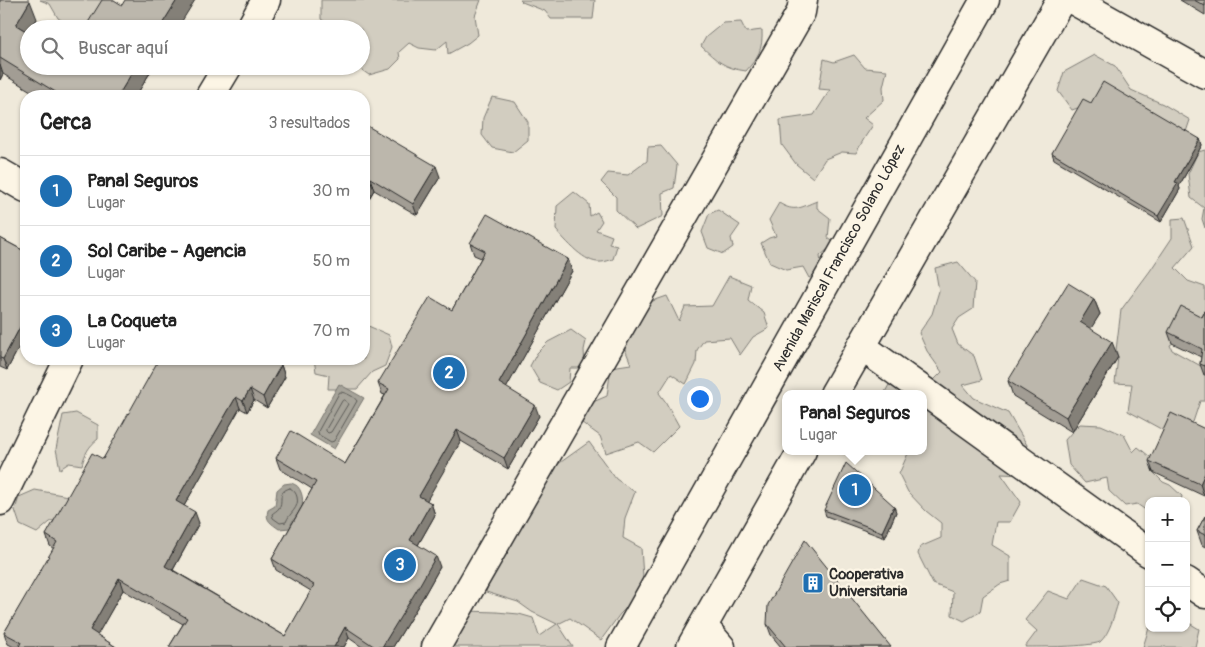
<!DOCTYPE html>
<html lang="es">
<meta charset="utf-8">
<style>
body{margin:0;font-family:Pangolin,sans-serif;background:#f6f6f6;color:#222}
.controls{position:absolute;right:15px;bottom:15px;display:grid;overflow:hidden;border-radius:10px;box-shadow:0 1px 4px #0004}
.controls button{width:45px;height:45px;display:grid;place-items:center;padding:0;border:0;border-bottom:1px solid #e0e0e0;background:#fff;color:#222;font:25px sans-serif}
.you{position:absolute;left:699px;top:398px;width:18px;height:18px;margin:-12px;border:4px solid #fff;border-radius:50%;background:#1a73e8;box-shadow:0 0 0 8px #1a73e833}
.badge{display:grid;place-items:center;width:32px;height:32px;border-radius:50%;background:#1f6fb2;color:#fff;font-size:16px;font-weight:700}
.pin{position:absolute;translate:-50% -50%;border:2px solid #fff;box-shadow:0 1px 5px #0006}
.popup{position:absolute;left:782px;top:390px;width:145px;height:65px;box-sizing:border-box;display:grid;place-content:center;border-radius:10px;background:#fff;filter:drop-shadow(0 1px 4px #0005);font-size:16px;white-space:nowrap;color:#767676}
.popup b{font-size:19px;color:#222}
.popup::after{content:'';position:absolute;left:50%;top:100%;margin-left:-10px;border:10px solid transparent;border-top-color:#fff}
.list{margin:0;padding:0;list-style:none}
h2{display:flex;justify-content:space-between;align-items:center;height:65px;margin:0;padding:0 20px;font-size:21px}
h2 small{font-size:16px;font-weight:400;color:#767676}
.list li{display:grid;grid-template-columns:32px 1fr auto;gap:15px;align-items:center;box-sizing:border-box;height:70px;padding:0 20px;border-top:1px solid #e0e0e0}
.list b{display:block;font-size:19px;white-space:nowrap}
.list p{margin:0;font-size:16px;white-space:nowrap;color:#767676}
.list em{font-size:16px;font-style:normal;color:#767676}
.icon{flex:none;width:28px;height:28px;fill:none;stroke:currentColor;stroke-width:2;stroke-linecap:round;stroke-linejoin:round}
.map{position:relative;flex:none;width:1205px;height:647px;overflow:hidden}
.search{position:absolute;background:#fff;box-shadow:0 1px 4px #0004;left:20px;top:20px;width:350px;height:55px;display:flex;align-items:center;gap:12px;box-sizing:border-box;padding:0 18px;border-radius:28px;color:#767676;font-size:19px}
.panel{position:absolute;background:#fff;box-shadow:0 1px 4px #0004;left:20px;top:90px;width:350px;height:275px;border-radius:20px}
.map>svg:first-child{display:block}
</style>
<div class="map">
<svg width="1205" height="647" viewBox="0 0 1205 647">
<rect width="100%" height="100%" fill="#efe9da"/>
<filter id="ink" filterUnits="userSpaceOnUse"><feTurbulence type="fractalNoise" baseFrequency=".02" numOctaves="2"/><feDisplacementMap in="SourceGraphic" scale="10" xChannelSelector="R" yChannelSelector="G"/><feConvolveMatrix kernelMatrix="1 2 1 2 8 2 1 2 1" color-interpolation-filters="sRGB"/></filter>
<g filter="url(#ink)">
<path fill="#d2cdc0" stroke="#7e7c76" d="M40 0H104L102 12 81 29H74L58 18 50 4Z
M321 0H481L475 16 478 35 468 43 448 54 447 41 436 50 419 48 409 43 399 52 400 59 390 69 369 75 356 66H361V29H335L321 19Z
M520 0H595L593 19H551L545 11 522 2Z
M741 22 746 32 762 30C763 50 758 57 746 71 724 68 717 61 701 46L706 37 723 23Z
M854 55 865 68 887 70 883 87 884 100 864 118 873 125 865 137 856 153 842 152 825 159 813 178 796 164 782 145 780 120 814 115 830 90 819 89 824 59 834 62Z
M1095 55 1115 66 1131 90 1163 104 1190 120 1185 135 1094 109 1086 105 1072 110 1058 91 1064 72Z
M492 97 515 102 528 122V140L513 152 492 148 482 135 483 118Z
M661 146 677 165 674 188 662 193 663 216 636 229 616 210V197L601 182 608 173 628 175 647 161 648 147Z
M1205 150V228L1202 219 1204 208 1191 198 1188 174 1198 152Z
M574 192 589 204 590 216 597 212 602 221 596 230 612 236 609 244 617 246 613 259C610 260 605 262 601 262 585 264 566 241 556 230L557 206Z
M817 201V208L830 218 828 238 835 243 820 256 822 270 809 278 803 267 786 270 770 263 761 243 769 238 776 236 769 220 779 203C795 213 801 207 817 201Z
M718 210 740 225 731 238 733 247 723 254 708 248 702 232 709 214Z
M1184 218 1194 246 1175 268 1188 281 1205 287V321L1170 345 1172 350 1199 365 1205 370V401H1200L1193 422 1170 434 1128 411 1132 384 1115 383 1118 357 1116 350 1121 310 1150 271 1172 238V219Z
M958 262 975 282 973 309 959 318 952 329 958 344 974 356 982 380 963 385 974 398 1008 413 1027 445 1024 475 1001 474 1021 502 1010 522H996L992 545 1010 556V581L1000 584 983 596 980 612 964 621 952 615 953 592 933 584 918 554 920 547 941 538V523L926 511 908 492 899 474 909 451H924V394H884L897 370 912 365 934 380 942 372 927 351 919 333 932 314 939 291 935 268Z
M729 276 751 285 748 300 764 313 769 328 753 337 740 355 730 338 704 340 697 350 696 364 686 384 671 374 659 393 665 401 679 426 653 452 639 442 606 453 600 436 578 420 586 405 607 396 611 367 631 364 625 349 629 329 647 303 667 296 679 321 685 307 712 306Z
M366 325 389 335 392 347 385 366 372 372 357 389H328L329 375 316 372 314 359H364V334L365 337Z
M571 330 586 341 584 350 585 368H570L569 382 557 390 540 383 530 366 537 353 548 342Z
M76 413 98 425V439C89 446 85 453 82 465L69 463 60 469 56 449 63 415Z
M1080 424 1101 425 1124 435 1133 452 1138 447 1155 461 1152 469 1153 472 1163 482 1170 485 1182 496 1181 501H1149V536L1145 533 1147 511 1137 504 1125 506 1109 491 1107 478 1085 483 1069 465 1065 440 1072 432Z
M589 442 616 479 635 492 625 518 623 538 641 548 643 577 640 594 620 614 601 640 570 618 558 624 573 647H454L450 624 466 611 496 612 519 614 533 618 539 636 557 624 532 612 518 602 486 592 493 570 547 472Z
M35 490 68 496 64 516 50 522 37 533 20 525 15 510 19 497Z
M1083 578 1106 586 1118 603C1114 615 1110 633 1100 642 1088 647 1041 647 1025 647L1037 631 1025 620 1048 591 1069 599Z
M1186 621 1199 629 1195 647H1143L1149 628H1186Z"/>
<path fill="#a6a399" stroke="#75736d" d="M339 384 364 398 334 449 310 435Z
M291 483C292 483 298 486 298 487 304 494 304 507 299 514 293 522 293 517 290 528L279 529C271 523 265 521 268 510L275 506 277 490 284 484Z"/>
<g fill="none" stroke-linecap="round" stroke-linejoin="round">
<path stroke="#5c5b57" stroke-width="1" d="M340 392C345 392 355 397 357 401L334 441 331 442 319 435 318 432Z
M344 400 347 402 348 404 331 432 328 433 326 431V429L342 401Z
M290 488C294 490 296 493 297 497 300 508 289 513 286 522L280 523 273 518 272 514C274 512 277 511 279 508 284 500 276 492 290 488Z"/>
<g stroke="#2b2b2b" stroke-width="31">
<path id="street" d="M1073 0 1205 74
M250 29 266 0
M210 96 228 66
M0 173 26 188
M861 346 1149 553
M0 501 69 359
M1186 581 1205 594
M703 626 721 647
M436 647 801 12 803 0"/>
</g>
<g stroke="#2b2b2b" stroke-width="31">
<path id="primary" d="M834 394 1061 0
M621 647 985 0
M691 647 802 451"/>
</g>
<use href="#street" stroke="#fcf5e5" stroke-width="28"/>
<use href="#primary" stroke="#fcf5e5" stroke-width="28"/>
</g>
<path fill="#a29d94" stroke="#2b2b2b" d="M0 0 37 19 31 29H29V66H154L136 96H39L3 74 0 80Z
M1180 0H1205V15Z
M1091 103 1200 139 1202 145 1179 186 1180 189 1161 222 1054 159 1052 153Z
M364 124 440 177 417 215 374 190 364 207Z
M0 238 26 252V334L7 370 0 367Z
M470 243 568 259 572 271 506 388 539 416 508 469 461 441 426 500 431 503 435 515 418 545 440 567 422 599 393 647H362L349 638 344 647H169L183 624 123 590 97 635 116 647H14L8 644 4 633 54 549 50 546 46 535 103 459 166 359H279L277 363 281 365 285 377 267 408 254 400 247 412 240 408 184 506 199 523 173 570 285 636 311 591 276 570 272 559 312 489 280 469 276 458 345 464 385 395 382 394 378 383 452 310 481 258 474 255Z
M1094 299 1100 314 1090 329 1118 357 1072 432 1013 396 1008 381Z
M1205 311V375H1204L1200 364 1201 357 1172 343 1168 332 1202 317Z
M1205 429V494L1204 496 1153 472 1149 461Z
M824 510 896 512 885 538 826 516Z
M1205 516V547L1202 545 1197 531Z
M767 624 891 647H781L771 635Z"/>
<path fill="#848078" stroke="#2b2b2b" d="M177 0H195L177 29H159Z
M30 1 37 19 31 29H29V33L16 25Z
M0 65 3 74 0 80Z
M136 66H154L136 96H118Z
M1200 139 1202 145 1179 186 1180 189 1161 222 1158 216 1175 182Z
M436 166 440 177 417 215 413 204Z
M370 178 374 190 364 207V189Z
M568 259 572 271 503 394 499 383Z
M1094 299 1100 314 1085 338 1080 322Z
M26 316V334L7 370 3 359Z
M1112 342 1118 357 1072 432 1066 417Z
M269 359H279L273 370Z
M281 365 285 377 267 408 263 397Z
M250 389 254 400 247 412 243 401Z
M236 397 240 408 180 513 176 501Z
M535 405 539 416 508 469 504 458Z
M457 430 461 441 423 507 419 496Z
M1205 473V494L1204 496 1200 484Z
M431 503 435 515 414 552 410 540Z
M894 506 896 512 885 538 882 532Z
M195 512 199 523 169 577 165 566Z
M436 556 440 567 422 599 393 647H382Z
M119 578 123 590 94 641 90 630Z
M345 627 349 638 344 647H334Z"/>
<path fill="#bcb7ac" stroke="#2b2b2b" d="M0 0H29L30 1 16 25 29 33V66H136L118 96H62L0 58Z
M102 0H114L122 5 125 0H177L159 29H84Z
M1194 0H1205V6Z
M1103 82 1200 139 1175 182 1178 183 1158 216 1052 153 1083 99 1091 103Z
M364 124 436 166 413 204 370 178 364 189Z
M487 214 568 259 499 383 535 405 504 458 457 430 419 496 431 503 410 540 436 556 418 588 382 647H375L345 627 334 647H169L187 618 119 578 90 630 116 647H19L21 642 4 633 57 542 46 535 92 453 103 459 159 359H162L165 361 166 359H269L281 365 263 397 250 389 243 401 236 397 176 501 195 512 165 566 285 636 314 585 272 559 316 482 276 458 291 431 345 464 389 389 378 383 430 297 452 310 485 251 470 243Z
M0 238 26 252V316L3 359 0 358Z
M1068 283 1094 299 1080 322 1112 342 1066 417 1008 381Z
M1181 306 1202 317 1205 311V366L1200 364 1202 349 1168 332Z
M1171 413 1205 429V473L1200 484 1149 461Z
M846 463 894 506 882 532 824 510Z
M1205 516V535L1197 531Z
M805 540 891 647H786L767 624 768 605Z"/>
</g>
<defs>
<g id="building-square" transform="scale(1.125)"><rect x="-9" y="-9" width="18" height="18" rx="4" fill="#1f6fb2" stroke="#fcf5e5"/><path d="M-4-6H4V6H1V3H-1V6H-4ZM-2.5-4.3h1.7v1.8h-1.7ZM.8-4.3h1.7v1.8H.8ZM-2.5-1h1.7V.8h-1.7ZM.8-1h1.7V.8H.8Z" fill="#fff"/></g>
</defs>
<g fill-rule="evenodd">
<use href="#building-square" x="813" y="583"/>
</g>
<g text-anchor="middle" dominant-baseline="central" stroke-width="4.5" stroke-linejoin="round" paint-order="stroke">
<g font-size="15" fill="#2b2b2b" stroke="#fcf5e5">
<text transform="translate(839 258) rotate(-61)">Avenida Mariscal Francisco Solano López</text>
</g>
<g font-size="15" font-weight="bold" fill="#2b2b2b" stroke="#fcf5e5" text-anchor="start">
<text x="829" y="574">Cooperativa<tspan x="829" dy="17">Universitaria</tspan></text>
</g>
</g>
</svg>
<div class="controls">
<button>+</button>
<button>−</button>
<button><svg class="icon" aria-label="locate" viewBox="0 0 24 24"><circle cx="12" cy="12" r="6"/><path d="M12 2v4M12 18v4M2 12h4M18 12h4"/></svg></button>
</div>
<div class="you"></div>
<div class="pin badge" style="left:855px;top:490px">1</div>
<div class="popup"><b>Panal Seguros</b>Lugar</div>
<div class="pin badge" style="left:449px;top:373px">2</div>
<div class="pin badge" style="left:400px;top:565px">3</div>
<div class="search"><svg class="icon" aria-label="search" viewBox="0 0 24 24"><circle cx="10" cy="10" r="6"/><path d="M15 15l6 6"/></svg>Buscar aquí</div>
<section class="panel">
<h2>Cerca<small>3 resultados</small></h2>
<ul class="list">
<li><span class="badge">1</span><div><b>Panal Seguros</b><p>Lugar</p></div><em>30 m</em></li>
<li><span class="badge">2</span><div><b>Sol Caribe - Agencia</b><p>Lugar</p></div><em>50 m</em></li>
<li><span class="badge">3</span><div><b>La Coqueta</b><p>Lugar</p></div><em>70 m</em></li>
</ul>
</section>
</div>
